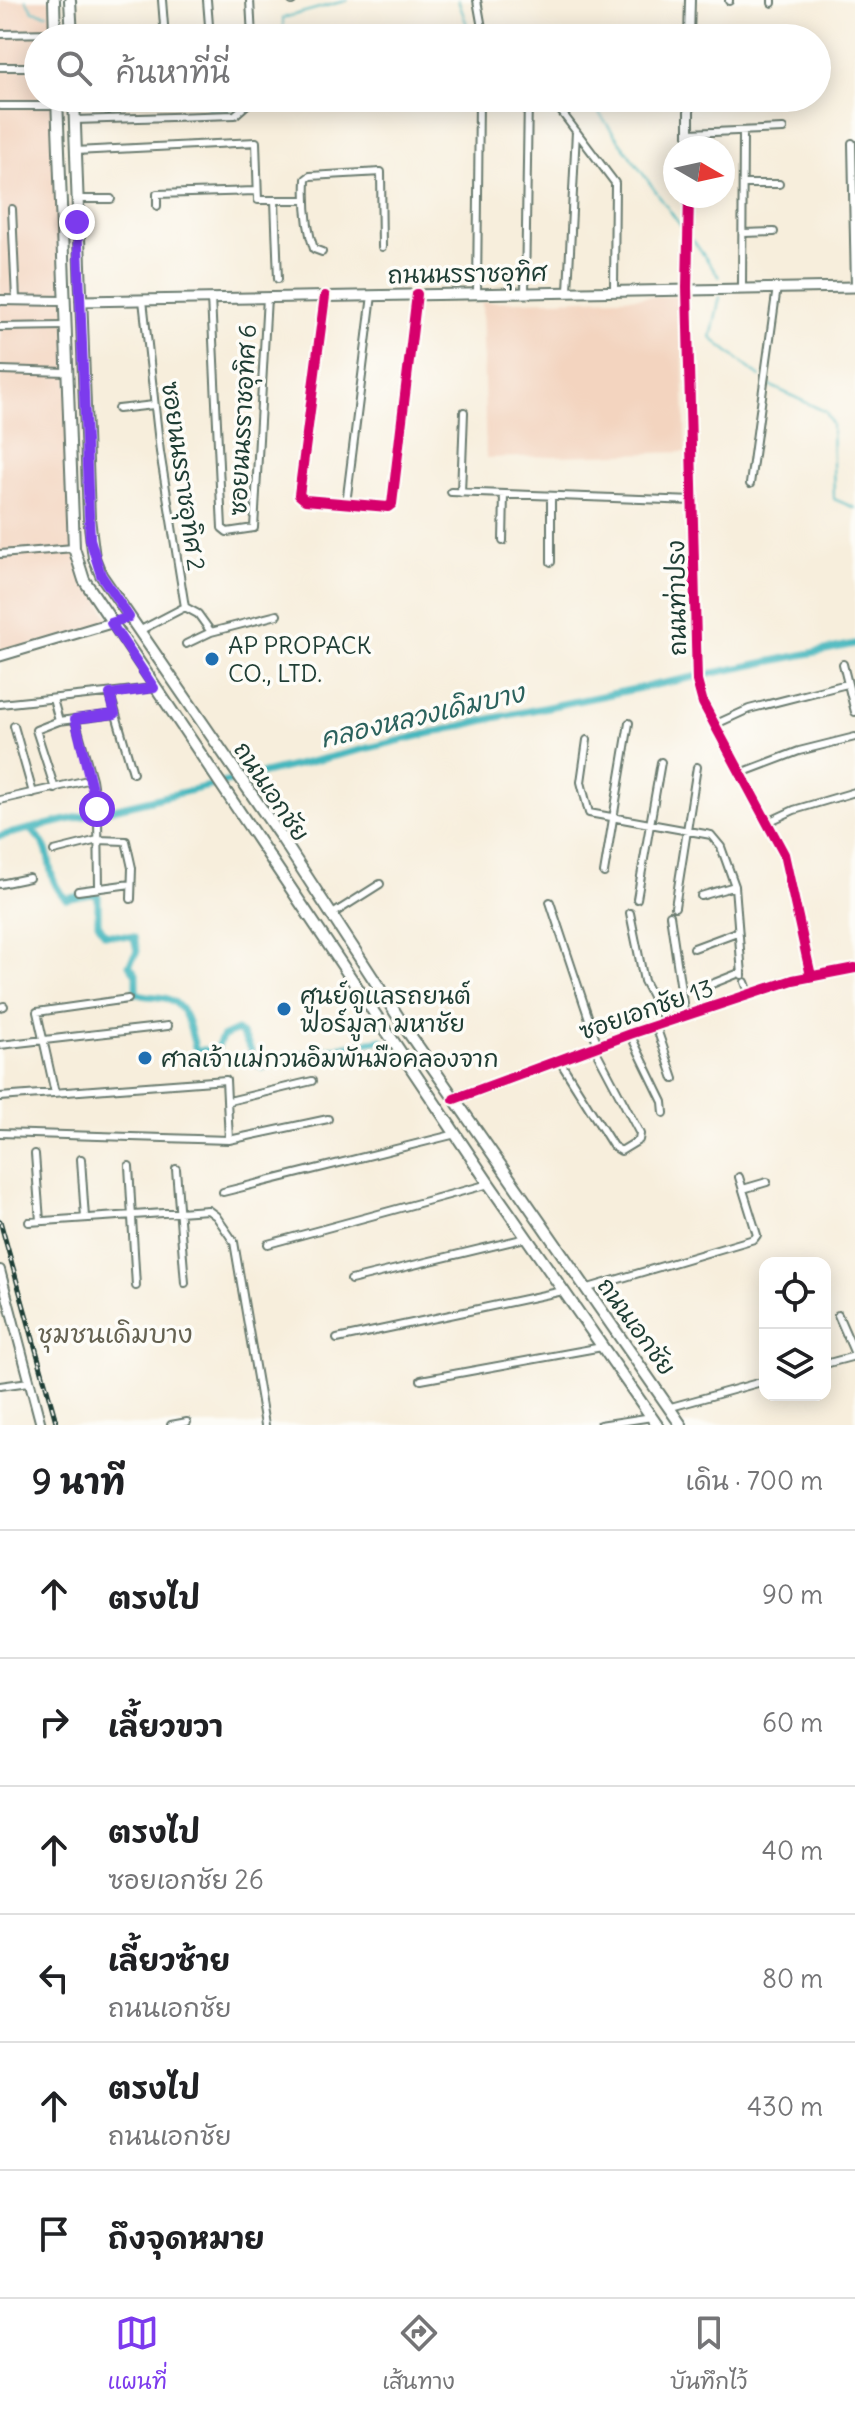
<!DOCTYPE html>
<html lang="th">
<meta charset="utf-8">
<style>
body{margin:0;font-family:Delius,"Playpen Sans Thai",sans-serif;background:#f2f2f2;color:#202124}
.controls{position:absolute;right:24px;bottom:24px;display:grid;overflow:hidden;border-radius:16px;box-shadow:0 4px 20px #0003}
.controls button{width:72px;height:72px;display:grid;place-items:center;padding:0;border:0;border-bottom:2px solid #e0e0e0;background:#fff;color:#202124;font:40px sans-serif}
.compass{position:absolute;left:663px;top:136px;width:72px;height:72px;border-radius:50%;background:#fff;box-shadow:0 4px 20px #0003;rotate:99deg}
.stop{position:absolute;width:24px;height:24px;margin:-18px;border:6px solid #7c3aed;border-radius:50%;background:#fff}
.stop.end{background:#7c3aed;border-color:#fff;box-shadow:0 2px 8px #0008}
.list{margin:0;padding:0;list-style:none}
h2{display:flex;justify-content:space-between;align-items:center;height:104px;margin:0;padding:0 32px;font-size:34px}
h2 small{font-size:26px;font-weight:400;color:#757577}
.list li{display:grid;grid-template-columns:52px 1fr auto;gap:24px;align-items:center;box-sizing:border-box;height:128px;padding:0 32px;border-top:2px solid #e0e0e0}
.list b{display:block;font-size:30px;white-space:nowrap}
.list p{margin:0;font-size:26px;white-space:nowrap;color:#757577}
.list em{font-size:26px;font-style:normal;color:#757577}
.icon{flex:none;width:44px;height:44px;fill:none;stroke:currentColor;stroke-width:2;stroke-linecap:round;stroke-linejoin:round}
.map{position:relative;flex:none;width:855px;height:1425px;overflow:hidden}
.search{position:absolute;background:#fff;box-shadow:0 4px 20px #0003;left:24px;right:24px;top:24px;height:88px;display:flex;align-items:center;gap:20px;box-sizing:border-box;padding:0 28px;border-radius:44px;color:#757577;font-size:30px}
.sheet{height:872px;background:#fff}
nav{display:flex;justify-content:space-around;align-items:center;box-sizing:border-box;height:112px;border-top:2px solid #e0e0e0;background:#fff;font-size:22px;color:#757577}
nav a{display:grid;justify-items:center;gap:4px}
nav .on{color:#7c3aed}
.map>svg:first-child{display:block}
</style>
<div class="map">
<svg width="855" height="1425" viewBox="0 0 855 1425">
<rect width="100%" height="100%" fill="#fdfcf7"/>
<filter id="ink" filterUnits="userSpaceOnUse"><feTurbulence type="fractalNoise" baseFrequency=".0125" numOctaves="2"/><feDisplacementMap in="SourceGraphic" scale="16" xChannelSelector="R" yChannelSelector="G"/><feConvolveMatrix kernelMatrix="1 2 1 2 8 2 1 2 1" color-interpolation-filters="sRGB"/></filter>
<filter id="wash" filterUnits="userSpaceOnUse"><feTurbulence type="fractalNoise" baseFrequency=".006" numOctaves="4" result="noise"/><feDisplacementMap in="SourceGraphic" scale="32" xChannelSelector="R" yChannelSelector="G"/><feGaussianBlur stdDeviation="1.8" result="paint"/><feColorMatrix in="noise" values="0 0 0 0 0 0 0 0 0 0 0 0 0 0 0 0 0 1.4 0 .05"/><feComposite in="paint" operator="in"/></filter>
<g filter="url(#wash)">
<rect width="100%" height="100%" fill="#f7eedc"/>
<path fill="#f3d4bf" d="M0 0H54L55 38H38V98H57L74 548 111 623 0 653Z
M681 296 686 452 486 458 482 302Z"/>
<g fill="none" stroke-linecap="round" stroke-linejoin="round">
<path stroke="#47b7be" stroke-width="2" d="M26 0 33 11 47 14
M458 0 471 36 508 33 515 38
M85 36 90 38
M283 38V18L348 0
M203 98 210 111 232 109 239 98
M588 98 683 229
M693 240 719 277
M720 297 711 338 760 377
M769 385 826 412 832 424 834 499 855 508"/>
<path stroke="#47b7be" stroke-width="7" d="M29 829C61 853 39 871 66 899L91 894 98 896V923L105 934 134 937 137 951 129 965 136 974V993C146 998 157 995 168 999 189 1007 190 1032 196 1050H216L222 1037 237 1030C251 1040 250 1059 263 1068L283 1057 382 1040
M0 836 494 718 855 644"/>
</g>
</g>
<g filter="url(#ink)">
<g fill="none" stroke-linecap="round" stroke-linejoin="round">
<g stroke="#6b7b6f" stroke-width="10">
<path id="minor" d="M162 0 165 38
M207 0 210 38
M250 0 252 38
M292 0V1
M477 0 482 28
M729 1V0
M772 3V0
M0 34 55 33
M0 67H38
M551 98 615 183 614 290
M0 106H57
M75 120 235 115 252 100 263 98
M689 133 783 129
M852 143 855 287
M75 151 256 142 258 200H305
M743 184H779
M77 199H111
M275 200 278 279
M157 206V194L256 191
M12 209 16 300
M743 233 774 232
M322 252 314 249C306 227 305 202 306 179L310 176 381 172 382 247
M742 286 743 131
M568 291 576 131
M525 292 528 98
M477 293 479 98
M325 296 299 495 305 500 388 507 392 504 417 294
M211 298 222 528 227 532 254 528 267 297
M0 327 65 326
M0 370 67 372
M118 409 154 405
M750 484 777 287
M451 492 694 501
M461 493 464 412
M346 504 372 295
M503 541 504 494
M0 554 74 548
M551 562V496
M185 607 198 614 211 632
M139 631 185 607 160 452 143 300
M186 644 211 632 277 615
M843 664 855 712
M110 694 133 773
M53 699 59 721 36 730 55 789
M0 704 154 688
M75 719 92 779
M59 721 115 714
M714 725 749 709 847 684
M14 726 33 793
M587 740 581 782 589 813 711 835 721 847 735 886
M741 773 799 751 855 737
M0 800 92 779 98 819 99 887
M766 823 794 810 855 792
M54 851 98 840 126 841 132 868 131 899
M604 873 629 723
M0 884 29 878
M78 891 131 884
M701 896 735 886 742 975
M637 899 661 762
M550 902 598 1046
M675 907 697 767
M630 913 644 981 666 1023
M331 915 380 884
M670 915 685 1017
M694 948 737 932
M745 982 750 995
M699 989 742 972
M0 1007 4 1006
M656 1026 674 1079
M630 1034 663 1102 664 1113
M0 1045 168 1026
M559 1060 613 1146 621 1151 639 1140 640 1134 594 1047
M55 1093 37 1012 128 999
M0 1097 226 1080 229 1140
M229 1101 312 1081
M0 1133 229 1140 328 1119
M35 1154 40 1221
M81 1159 85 1218
M129 1166 136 1286
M176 1169 185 1283
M743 1189 767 1182
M223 1192 456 1134
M29 1222 208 1210 216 1216 234 1242 265 1425
M268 1244 489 1184
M351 1280 526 1238
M585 1289 754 1239 757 1235 739 1177
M838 1315 855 1354
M337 1339 563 1291
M825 1364 855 1356
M421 1380 602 1347
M0 1386 29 1382
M671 1407 765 1381
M171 1425 187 1422
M600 1425 652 1417"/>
</g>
<g stroke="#6b7b6f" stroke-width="12">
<path id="tertiary" d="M689 38 690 0
M689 148V98
M689 196 687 288 697 681 703 703 784 854 811 976
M0 300 63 301
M454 1099 630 1034 793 980 855 968
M0 1270 41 1425"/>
</g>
<g stroke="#6b7b6f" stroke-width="13">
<path id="secondary" d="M81 301 855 287
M0 656 111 623"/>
</g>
<g stroke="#6b7b6f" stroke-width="14">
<path id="primary" d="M54 0 55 38
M70 0 72 38
M57 98 74 548 84 580 489 1184 657 1425
M74 98 89 518 94 558 101 575 283 840 408 1032 681 1425"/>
</g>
<use href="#minor" stroke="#fff" stroke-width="6"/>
<use href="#tertiary" stroke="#fff" stroke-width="8"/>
<use href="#secondary" stroke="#fff" stroke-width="9"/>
<use href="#primary" stroke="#fff" stroke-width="10"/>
<g stroke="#1f3d34" stroke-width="5">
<path id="rail" d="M0 1221 57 1425"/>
</g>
<use href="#rail" stroke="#fdfcf7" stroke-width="2" stroke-dasharray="6" stroke-linecap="butt"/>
<g stroke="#fdfcf7" stroke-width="15">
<path id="cycleway" d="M689 196 687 288 697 681 703 703 784 854 811 976
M325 296 299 495 305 500 388 507 392 504 417 294
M454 1099 630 1034 793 980 855 968"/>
</g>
<use href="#cycleway" stroke="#d6006c" stroke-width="10"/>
</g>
</g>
<g fill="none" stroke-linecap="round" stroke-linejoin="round" filter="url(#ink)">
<path stroke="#7c3aed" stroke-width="10" d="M77 222 90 539 101 575 129 617 111 623 154 688 110 694 115 714 75 719 97 809"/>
</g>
<g fill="#1f6fb2" stroke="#fdfcf7" stroke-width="3">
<circle cx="212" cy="659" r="8"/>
<circle cx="284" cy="1009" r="8"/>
<circle cx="145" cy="1058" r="8"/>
</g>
<g text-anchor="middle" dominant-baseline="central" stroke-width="7" stroke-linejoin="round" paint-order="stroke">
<g font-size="24" fill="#1f3d34" stroke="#fdfcf7">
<text transform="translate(467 273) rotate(-1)">ถนนนรราชอุทิศ</text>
<text transform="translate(242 420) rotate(-87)">ซอยนนรราชอุทิศ 6</text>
<text transform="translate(184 476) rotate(82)">ซอยนนรราชอุทิศ 2</text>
<text transform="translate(676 598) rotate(-91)">ถนนท่าปรง</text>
<text transform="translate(272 791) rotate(56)">ถนนเอกชัย</text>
<text transform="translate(646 1009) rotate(-19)">ซอยเอกชัย 13</text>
<text transform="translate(637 1326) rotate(54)">ถนนเอกชัย</text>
</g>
<g font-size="24" fill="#1f3d34" stroke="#fdfcf7" text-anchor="start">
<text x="228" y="645">AP PROPACK<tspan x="228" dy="28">CO., LTD.</tspan></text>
<text x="300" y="995">ศูนย์ดูแลรถยนต์<tspan x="300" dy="28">ฟอร์มูลา มหาชัย</tspan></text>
<text x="161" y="1058">ศาลเจ้าแม่กวนอิมพันมือคลองจาก</text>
</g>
<g font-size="26" font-style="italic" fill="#2b625d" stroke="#fdfcf7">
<text transform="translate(422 715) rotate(-13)">คลองหลวงเดิมบาง</text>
</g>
<g font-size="26" fill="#656252" stroke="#fdfcf7">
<text x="115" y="1333">ชุมชนเดิมบาง</text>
</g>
</g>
</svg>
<div class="controls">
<button><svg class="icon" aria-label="locate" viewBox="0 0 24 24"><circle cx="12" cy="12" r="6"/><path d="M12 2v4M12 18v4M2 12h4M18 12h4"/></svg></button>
<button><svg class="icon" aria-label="layers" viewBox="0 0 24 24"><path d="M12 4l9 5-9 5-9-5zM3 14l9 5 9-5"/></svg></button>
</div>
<svg class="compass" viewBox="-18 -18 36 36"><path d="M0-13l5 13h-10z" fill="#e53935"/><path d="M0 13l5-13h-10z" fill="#757577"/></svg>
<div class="stop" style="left:97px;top:809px"></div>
<div class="stop end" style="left:77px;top:222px"></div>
<div class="search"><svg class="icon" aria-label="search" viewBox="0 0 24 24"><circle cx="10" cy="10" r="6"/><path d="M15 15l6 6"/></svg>ค้นหาที่นี่</div>
</div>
<section class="sheet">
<h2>9 นาที<small>เดิน · 700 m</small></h2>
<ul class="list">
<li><svg class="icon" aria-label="ahead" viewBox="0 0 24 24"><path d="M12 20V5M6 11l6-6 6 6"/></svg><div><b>ตรงไป</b></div><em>90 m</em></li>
<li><svg class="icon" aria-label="right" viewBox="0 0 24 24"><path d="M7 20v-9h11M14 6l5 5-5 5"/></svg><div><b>เลี้ยวขวา</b></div><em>60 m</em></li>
<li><svg class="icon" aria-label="ahead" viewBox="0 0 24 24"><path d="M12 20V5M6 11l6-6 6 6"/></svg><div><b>ตรงไป</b><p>ซอยเอกชัย 26</p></div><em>40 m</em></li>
<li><svg class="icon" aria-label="left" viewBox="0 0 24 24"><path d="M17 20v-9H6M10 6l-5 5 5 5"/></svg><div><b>เลี้ยวซ้าย</b><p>ถนนเอกชัย</p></div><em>80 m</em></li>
<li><svg class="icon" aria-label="ahead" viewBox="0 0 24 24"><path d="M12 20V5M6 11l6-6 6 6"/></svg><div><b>ตรงไป</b><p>ถนนเอกชัย</p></div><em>430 m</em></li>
<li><svg class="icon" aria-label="arrive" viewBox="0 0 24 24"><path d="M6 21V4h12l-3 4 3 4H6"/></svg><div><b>ถึงจุดหมาย</b></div></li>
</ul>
</section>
<nav>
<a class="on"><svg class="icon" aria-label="map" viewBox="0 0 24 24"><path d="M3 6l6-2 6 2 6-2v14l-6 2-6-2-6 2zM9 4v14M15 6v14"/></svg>แผนที่</a>
<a><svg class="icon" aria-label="directions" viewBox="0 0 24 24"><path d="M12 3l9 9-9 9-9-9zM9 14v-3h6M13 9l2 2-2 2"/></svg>เส้นทาง</a>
<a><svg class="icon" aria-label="saved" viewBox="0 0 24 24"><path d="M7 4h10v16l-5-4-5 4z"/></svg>บันทึกไว้</a>
</nav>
